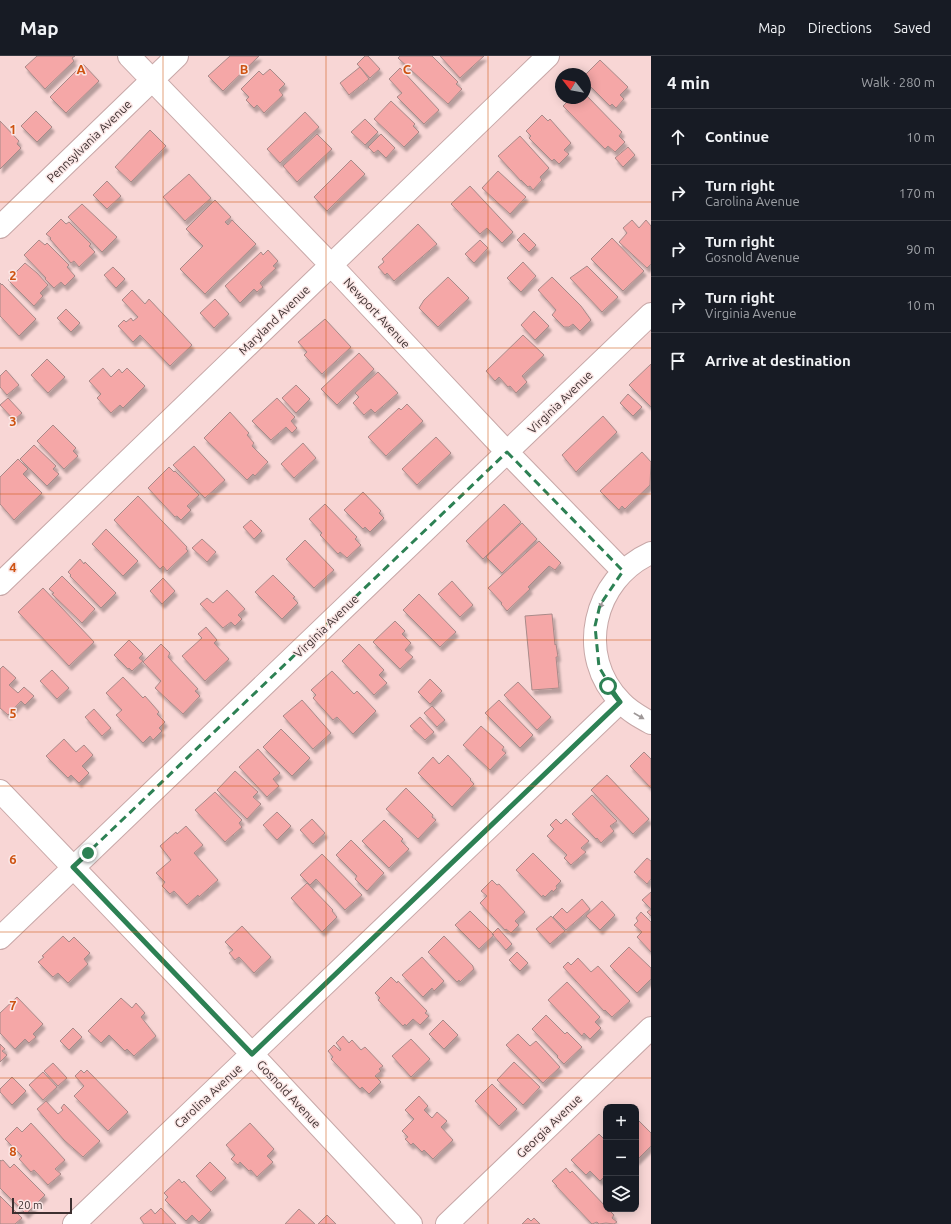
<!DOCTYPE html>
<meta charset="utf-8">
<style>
body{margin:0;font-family:Ubuntu,sans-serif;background:#20242c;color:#f1f3f6}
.controls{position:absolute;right:12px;bottom:12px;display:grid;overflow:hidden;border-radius:8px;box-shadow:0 2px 10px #0003}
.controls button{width:36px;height:36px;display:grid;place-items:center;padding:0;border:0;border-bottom:1px solid #363941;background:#171b24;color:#f1f3f6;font:20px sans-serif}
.compass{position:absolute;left:555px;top:12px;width:36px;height:36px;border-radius:50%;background:#171b24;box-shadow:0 2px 10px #0003;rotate:301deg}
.scale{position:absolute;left:12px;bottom:10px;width:60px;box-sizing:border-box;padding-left:4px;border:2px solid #3d3030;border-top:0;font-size:11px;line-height:14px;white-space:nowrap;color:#3d3030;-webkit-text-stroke:3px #fbe7e6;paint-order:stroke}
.stop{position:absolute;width:12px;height:12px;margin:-9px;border:3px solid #2d8154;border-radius:50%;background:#fff}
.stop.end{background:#2d8154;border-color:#fff;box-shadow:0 1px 4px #0008}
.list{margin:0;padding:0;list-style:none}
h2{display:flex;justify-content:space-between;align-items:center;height:52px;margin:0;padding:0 16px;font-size:17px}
h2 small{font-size:13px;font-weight:400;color:#9ea1a6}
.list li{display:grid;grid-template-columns:26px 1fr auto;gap:12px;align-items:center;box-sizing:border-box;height:56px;padding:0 16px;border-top:1px solid #363941}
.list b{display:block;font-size:15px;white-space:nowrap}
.list p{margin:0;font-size:13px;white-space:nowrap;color:#9ea1a6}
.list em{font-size:13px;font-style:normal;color:#9ea1a6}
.icon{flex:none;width:22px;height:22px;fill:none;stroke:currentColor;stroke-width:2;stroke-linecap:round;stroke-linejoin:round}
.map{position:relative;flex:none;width:651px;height:1168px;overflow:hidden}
header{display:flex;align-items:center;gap:24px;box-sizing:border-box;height:56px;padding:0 20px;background:#171b24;border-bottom:1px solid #363941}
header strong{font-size:19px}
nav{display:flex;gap:22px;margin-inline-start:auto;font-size:14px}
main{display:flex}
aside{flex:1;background:#171b24}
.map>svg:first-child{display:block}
</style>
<header>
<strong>Map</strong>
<nav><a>Map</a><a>Directions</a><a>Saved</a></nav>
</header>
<main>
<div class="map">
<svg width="651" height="1168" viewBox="0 0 651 1168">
<defs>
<filter id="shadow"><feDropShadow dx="2.5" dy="4.5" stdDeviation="1" flood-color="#0004"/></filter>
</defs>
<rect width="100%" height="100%" fill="#f8d6d5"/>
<path fill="#f5a7a7" stroke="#a98a89" filter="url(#shadow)" d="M37 0H75L72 2 74 5 45 33 25 11Z
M230 0H259L223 35 208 20Z
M365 0H368L380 13 370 22 357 8Z
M400 0H432L458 26 456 28 462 33 448 48 398 2Z
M440 0H484L460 22Z
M600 4 628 31 620 39 624 43 616 52 612 48 610 50 587 27 589 25 585 21V19Z
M83 8 99 25 66 57 50 41Z
M360 11 369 23 349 39 340 27Z
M400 12 439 54 424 68 397 41 402 37 389 23Z
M270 13 285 28 279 34 283 39 264 57 257 49 254 52 246 44 249 41 241 33 259 15 263 19Z
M585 38 622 76 619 80 625 86 615 96 608 90 605 93 563 50 571 42H585Z
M391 45 415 68 413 70 419 76 404 91 374 63Z
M36 55 52 71 37 86 21 70Z
M305 56 319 71 280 107 267 93Z
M542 59 548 65 550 63 571 87 564 94 569 98 559 108 554 103 552 105 529 82 531 80 526 75Z
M365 63 378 76 365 89 351 76Z
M0 65 19 85 17 88 21 92 0 113Z
M150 74 166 90 131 126 115 111Z
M317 78 332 93 297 126 283 110Z
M381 78 395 92 386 102 378 94 374 97 368 91Z
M520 80 549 112 540 121 542 124 533 134 530 130 528 131 521 124V125L498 100Z
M628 91 635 99 623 111 615 102Z
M351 104 365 118 327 155 314 141Z
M498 115 526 141 510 158 482 132Z
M189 118 211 142 185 165 163 141Z
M107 125 121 140 107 153 93 139Z
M470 130 513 176 502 187 487 172 480 178 451 148Z
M215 144 231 161 225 166 228 169 232 164 256 188 205 238 180 213 203 190 186 173Z
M82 148 117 181 102 196 68 161Z
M61 163 66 168 69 166 91 188 89 190 95 196 79 211 74 205 71 207 50 183 51 182 46 178Z
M632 164 639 172 646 164 651 170V208L647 212 619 186 627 177 623 172Z
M418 168 437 188 394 225 387 217 385 219 378 211 384 206 382 203Z
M524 177 536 189 529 196 517 184Z
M612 182 644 215 623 235 591 203Z
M39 184 45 189 47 187 69 209 67 211 75 220 65 230 61 226 54 232 45 223 46 222 24 199Z
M480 184 488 192 474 207 465 198Z
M268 194 278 205 273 210 276 212 260 227 263 231 257 236 254 233 240 247 225 230 261 196 263 199Z
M523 206 536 220 521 236 507 222Z
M25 207 37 217 48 229 40 237 43 240 34 250 8 224Z
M587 210 618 241 602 256 570 222Z
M113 211 125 223 116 232 104 219Z
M448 221 469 242 438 271 419 252 424 244Z
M552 221 581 250 591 264 580 275 573 268 569 271H564L552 259 556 254 538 234Z
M0 227 2 229V228L36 263 19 280 0 260Z
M132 234 145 248 149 243 192 289 170 310 140 279 133 286 118 270 124 264 126 266 131 262 133 265 138 261 122 244Z
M215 243 229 258 214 272 200 257Z
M66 253 80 267 71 276 57 262Z
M534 255 549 270 535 284 521 269Z
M325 263 351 291 322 318 304 299 307 296 298 286Z
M523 279 544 299 522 320 527 326 516 337 510 330 508 331 499 321 495 325 486 315Z
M359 297 374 313 337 349 321 333Z
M47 303 65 321 48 337 31 319Z
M651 308V351L629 329Z
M103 312 111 321 119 313 122 317 127 312 145 330 123 352 120 349 111 357 97 342 101 338 89 325Z
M6 314 19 329 7 339 0 331V320Z
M378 316 398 337 375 357 371 353 364 359 353 347 359 341 355 337Z
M296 329 310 343 296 357 282 342Z
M628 338 642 351 633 360 620 347Z
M8 342 22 357 14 364 0 349Z
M277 342 295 361 291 365 297 372 292 377 286 371 271 384 252 365Z
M407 348 423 365 386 400 368 381 399 352 401 354Z
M230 356 249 377 247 379 254 387 252 390 268 406 255 420 253 418 247 424 204 382Z
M603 360 617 376 576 416 562 399Z
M53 369 76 392 73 395 78 400 64 413 37 385Z
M436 381 451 397 417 429 402 413Z
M303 387 316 402 294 422 281 408Z
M34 389 56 410 53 413 59 418 47 430 20 403Z
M194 390 225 424 205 442 173 409Z
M642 396 651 406 650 429 625 453 622 450 619 454 600 435Z
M18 403 28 413 23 418 42 437 14 464 0 448V421Z
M169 411 174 416 175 415 199 439 187 450 191 454 181 464 177 460 175 461 148 432Z
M363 436 381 455 379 457 384 462 370 476 365 471 363 473 344 454Z
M138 440 187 491 186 493 188 495 167 515 163 510 160 513 114 464Z
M325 448 357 481 355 483 361 489 347 502 340 496 338 498 320 479 322 477 309 463Z
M504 448 521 466 483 503 466 485Z
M251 464 262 475 254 483 243 471Z
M522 467 537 483 502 517 486 501Z
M106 473 138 505 123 520 92 488Z
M202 483 216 496 207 506 192 492Z
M305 484 334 514 314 532 286 503Z
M539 485 561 507 555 514 549 510 528 531 530 533 507 555 501 548 502 547 488 532Z
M80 503 84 508 85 506 116 537 101 552 70 520 71 519 68 516Z
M273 519 295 541 293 542 298 547 282 563 255 536Z
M62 520 95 553 82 567 52 538 54 537 49 533Z
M163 522 175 535 162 548 150 535Z
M452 525 473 549 460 561 438 538Z
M43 532 94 586 69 610 18 556Z
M227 534 245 553 238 559 242 563 235 570 231 566 223 572 200 548 207 542 213 547Z
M419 538 456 576 440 591 403 554Z
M552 558 555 589 556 588 558 601H556L559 632 532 634 525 560Z
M395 565 405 575 402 578 411 587 405 594 413 601 400 613 373 586Z
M206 571 217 584 214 587 229 603 205 625 182 600 202 582 198 578Z
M129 584 143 598 139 602 143 605 132 615 129 612 128 613 114 599Z
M161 588 170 597 168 601 198 633 195 635 200 640 183 658 155 632 161 625 143 606Z
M359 588 384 614 379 619 387 627 374 639 342 605Z
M3 610 16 622 9 629 18 637 24 631 34 640 25 649 21 645 8 659 0 652V613Z
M52 614 69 632 57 643 40 625Z
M332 615 354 638 357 635 376 655 353 678 337 661 333 664 313 642 316 639 311 634Z
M123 621 143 642 145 640 159 656 157 658 165 666 159 672 162 675 153 684 150 680 143 687 116 659 122 654 106 637Z
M430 623 442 635 430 648 418 636Z
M518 626 551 661 537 674 504 639Z
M302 644 331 677 313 693 283 660Z
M499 644 533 679 520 692 485 657Z
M432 650 445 664 437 671 424 657Z
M94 653 111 672 102 680 85 661Z
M420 661 434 676 425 684 410 670Z
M481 670 504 691 502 694 506 697 490 714 463 689Z
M281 673 310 702 292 720 263 691Z
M64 683 76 696 84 689 93 699 82 710 89 717 79 727 71 719 68 722 46 700Z
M258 693 280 717 273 723 279 730 267 741 239 711Z
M644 696 651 703V732L630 710Z
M448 699 471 723 470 724 474 728 452 751 418 717 433 701 439 708Z
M235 715 258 736 253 741 261 748 247 763 217 734Z
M607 719 649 763 633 778 591 734Z
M406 732 433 759 432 761 436 764 418 783 386 753Z
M215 736 242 764 239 767 242 771 225 786 195 754Z
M592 739 617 765 610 770 614 775 601 787 597 782 596 783 572 758Z
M277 756 291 770 277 784 263 769Z
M312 763 325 777 313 788 300 774Z
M556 763 561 768 566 763 589 785 581 792 586 796 571 809 564 802 567 799 547 780 554 773 550 769Z
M384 764 403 783 401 785 409 793 389 812 362 785Z
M186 770 203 789 194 797 218 824 199 841 198 839 187 849 174 835 170 838 162 830 165 826 156 817 171 804 160 790 176 776 177 778Z
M351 784 384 817 367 835 355 823 357 820 336 799Z
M533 797 561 825 556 830 557 832 553 836 552 834 545 841 543 839 542 841 516 814Z
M322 798 362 839 345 854 316 823 310 829 300 819Z
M647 802 651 805V823L647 828 634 816Z
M492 824 497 829 499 828 525 856 515 865 519 869 511 877 506 873 505 874 480 847 487 840 481 835Z
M307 827 333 854 332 855 337 861 322 876 291 842Z
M651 836V860L647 856 651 853 642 844Z
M582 843 590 853 566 874 553 861 562 852 567 857Z
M602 845 615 859 600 874 586 860Z
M470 855 494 879 479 893 455 869Z
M641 856 651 866V896L637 881 642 876 634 869 638 865 636 862Z
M551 860 565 875 550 888 536 873Z
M242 870 271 901 254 917 239 901 235 904 229 897 233 894 225 886Z
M498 872 512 888 506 894 492 878Z
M63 880 69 886 74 881 90 897 84 903 88 908 68 927 58 917 53 921 38 906 44 901 42 900Z
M444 880 473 910V911L474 913 460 926 459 924 457 926 428 896Z
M629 891 651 912V923L637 937 610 910Z
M517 896 528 907 520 915 509 904Z
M422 901 444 925 434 935 432 932 423 941 402 919Z
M578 902 591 916 598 910 630 945 612 961 605 954 604 955 563 911 568 906 571 909Z
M391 921 397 927 398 925 427 955 425 957 429 960 420 969 413 963 406 970 405 968 403 970 378 944 380 942 375 937Z
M567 926 600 961 595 966 601 972 590 983 584 977 582 980 548 944Z
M17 941 43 968 33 978 36 981 29 987 25 983 15 993 0 977V957Z
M121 942 132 952 136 947 145 957 141 961 156 980 134 1000 127 993 125 995 109 979 101 987 88 975Z
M546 959 565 978 567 976 582 991 564 1008 557 1001 558 1000 532 973Z
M443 964 458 979 444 993 429 978Z
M73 972 82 981 69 994 60 985Z
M518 978 530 990 536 985 560 1011 543 1027 506 989Z
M343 980 349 987 352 984 361 994 365 991 383 1010 379 1013 381 1015 375 1020 381 1026 369 1038 362 1031 360 1033 331 1003 333 1001 328 995 334 989 340 995 341 993 336 987Z
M411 983 430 1003 411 1021 392 1000Z
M0 988 5 993 2 995 7 999 0 1006Z
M514 1006 540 1031 523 1049 497 1024Z
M53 1007 67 1022 58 1030 44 1015Z
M81 1014 84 1017 87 1014 128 1056 108 1075 74 1040 84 1030 75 1020Z
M43 1016 57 1031 43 1044 29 1029Z
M12 1021 26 1035 12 1049 0 1036V1033Z
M492 1028 517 1053 499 1070 475 1045Z
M419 1040 428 1050 424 1054 432 1062 437 1056 447 1065 441 1071 453 1084 433 1103 424 1094 422 1096 413 1087 411 1089 405 1083 408 1081 402 1075 414 1063 405 1054Z
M46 1045 58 1058 63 1054 61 1052 64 1048 100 1085 83 1101 64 1084 37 1053Z
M636 1062 651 1077V1090L636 1105Z
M31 1067 65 1104 55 1113 61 1118 48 1129 34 1114 31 1116 19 1103 22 1100 5 1083 17 1071 22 1076Z
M250 1067 274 1093 267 1100 273 1106 257 1121 251 1114 249 1115 240 1106 238 1109 231 1103 235 1099 226 1089Z
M599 1078 606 1085V1121L605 1120 600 1125 590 1115 586 1119 571 1104Z
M0 1104 1 1105 3 1104 10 1112 14 1108 45 1139 26 1158 0 1132Z
M210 1106 226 1122 211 1136 196 1120Z
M566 1112 570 1117 572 1115 606 1151V1153H608L614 1159 612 1162 617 1166 614 1168 606 1167 599 1168 597 1166 592 1168 556 1130H557L552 1125Z
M179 1123 182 1127 184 1125 211 1154 199 1166 192 1159 186 1165 165 1144 168 1141 164 1137Z
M0 1140 22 1162 15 1168H0Z
M161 1152 176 1168H144L140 1162 151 1153 155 1158Z
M299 1153 315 1168H285Z
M327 1159 336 1168H318Z
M528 1162 531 1165 534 1162 540 1168H522Z"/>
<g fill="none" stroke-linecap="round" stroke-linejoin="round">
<g stroke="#c7a7a7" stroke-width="24">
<path id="minor" d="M129 0 331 209 507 396 623 515
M0 171 177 0
M651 497C593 523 575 600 621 646 629 655 640 661 651 667
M0 528 548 0
M0 735 252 998 411 1168
M0 882 651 258
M74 1168 620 646
M447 1168 651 972"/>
</g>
<use href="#minor" stroke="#fff" stroke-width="22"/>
</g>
<defs><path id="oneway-solid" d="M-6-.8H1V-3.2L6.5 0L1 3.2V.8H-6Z"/></defs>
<g fill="#9e9898">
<use href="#oneway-solid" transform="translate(602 547) rotate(113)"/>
<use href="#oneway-solid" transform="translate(639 660) rotate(30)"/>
</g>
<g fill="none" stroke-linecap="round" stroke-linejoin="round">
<path stroke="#2d8154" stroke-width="5" d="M88 797 73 811 252 998 620 646 608 630"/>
</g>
<path fill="none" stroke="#2d8154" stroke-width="3" stroke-dasharray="8 5" stroke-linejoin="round" d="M507 396 623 515 600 549 595 570 599 611 620 646 252 998 73 811Z"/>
<path fill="none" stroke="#ce5311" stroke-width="1" stroke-opacity="0.55" d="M163 0V1168M326 0V1168M488 0V1168M0 146H651M0 292H651M0 438H651M0 584H651M0 730H651M0 876H651M0 1022H651"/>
<g text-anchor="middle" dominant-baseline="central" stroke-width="3" stroke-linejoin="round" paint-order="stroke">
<g font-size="12" fill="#3d3030" stroke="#fbe7e6">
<text transform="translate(89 85) rotate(-44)">Pennsylvania Avenue</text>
<text transform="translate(377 257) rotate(47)">Newport Avenue</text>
<text transform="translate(274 264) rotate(-44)">Maryland Avenue</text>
<text transform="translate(560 346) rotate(-44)">Virginia Avenue</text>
<text transform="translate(326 570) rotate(-44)">Virginia Avenue</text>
<text transform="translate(289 1038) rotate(47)">Gosnold Avenue</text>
<text transform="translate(208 1040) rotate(-43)">Carolina Avenue</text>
<text transform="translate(549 1070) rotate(-44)">Georgia Avenue</text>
</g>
</g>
<g font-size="13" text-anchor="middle" font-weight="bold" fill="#ce5311" stroke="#fbe7e6" stroke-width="3" stroke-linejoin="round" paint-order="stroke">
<text x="81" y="18">A</text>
<text x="244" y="18">B</text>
<text x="407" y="18">C</text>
<text x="13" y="78">1</text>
<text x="13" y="224">2</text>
<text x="13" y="370">3</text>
<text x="13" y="516">4</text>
<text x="13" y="662">5</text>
<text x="13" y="808">6</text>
<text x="13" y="954">7</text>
<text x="13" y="1100">8</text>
</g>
</svg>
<div class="controls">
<button>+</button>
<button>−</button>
<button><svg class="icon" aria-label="layers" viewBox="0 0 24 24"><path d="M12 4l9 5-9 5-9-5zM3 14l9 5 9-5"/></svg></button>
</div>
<svg class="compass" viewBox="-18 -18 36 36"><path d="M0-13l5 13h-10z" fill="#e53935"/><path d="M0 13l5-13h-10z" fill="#9ea1a6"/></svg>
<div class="scale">20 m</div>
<div class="stop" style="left:608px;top:630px"></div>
<div class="stop end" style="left:88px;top:797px"></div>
</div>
<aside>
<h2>4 min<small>Walk · 280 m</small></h2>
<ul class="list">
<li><svg class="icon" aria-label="ahead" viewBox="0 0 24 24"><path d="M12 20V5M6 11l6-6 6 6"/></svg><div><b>Continue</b></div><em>10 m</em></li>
<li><svg class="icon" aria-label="right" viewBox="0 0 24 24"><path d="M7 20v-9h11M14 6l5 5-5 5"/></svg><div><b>Turn right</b><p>Carolina Avenue</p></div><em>170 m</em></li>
<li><svg class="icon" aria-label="right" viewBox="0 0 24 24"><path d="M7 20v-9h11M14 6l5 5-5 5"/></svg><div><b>Turn right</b><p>Gosnold Avenue</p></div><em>90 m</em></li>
<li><svg class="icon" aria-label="right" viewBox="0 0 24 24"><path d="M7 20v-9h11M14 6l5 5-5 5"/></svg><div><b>Turn right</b><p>Virginia Avenue</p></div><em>10 m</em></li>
<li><svg class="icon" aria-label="arrive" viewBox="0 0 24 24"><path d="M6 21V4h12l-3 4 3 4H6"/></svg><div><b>Arrive at destination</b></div></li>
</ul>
</aside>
</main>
